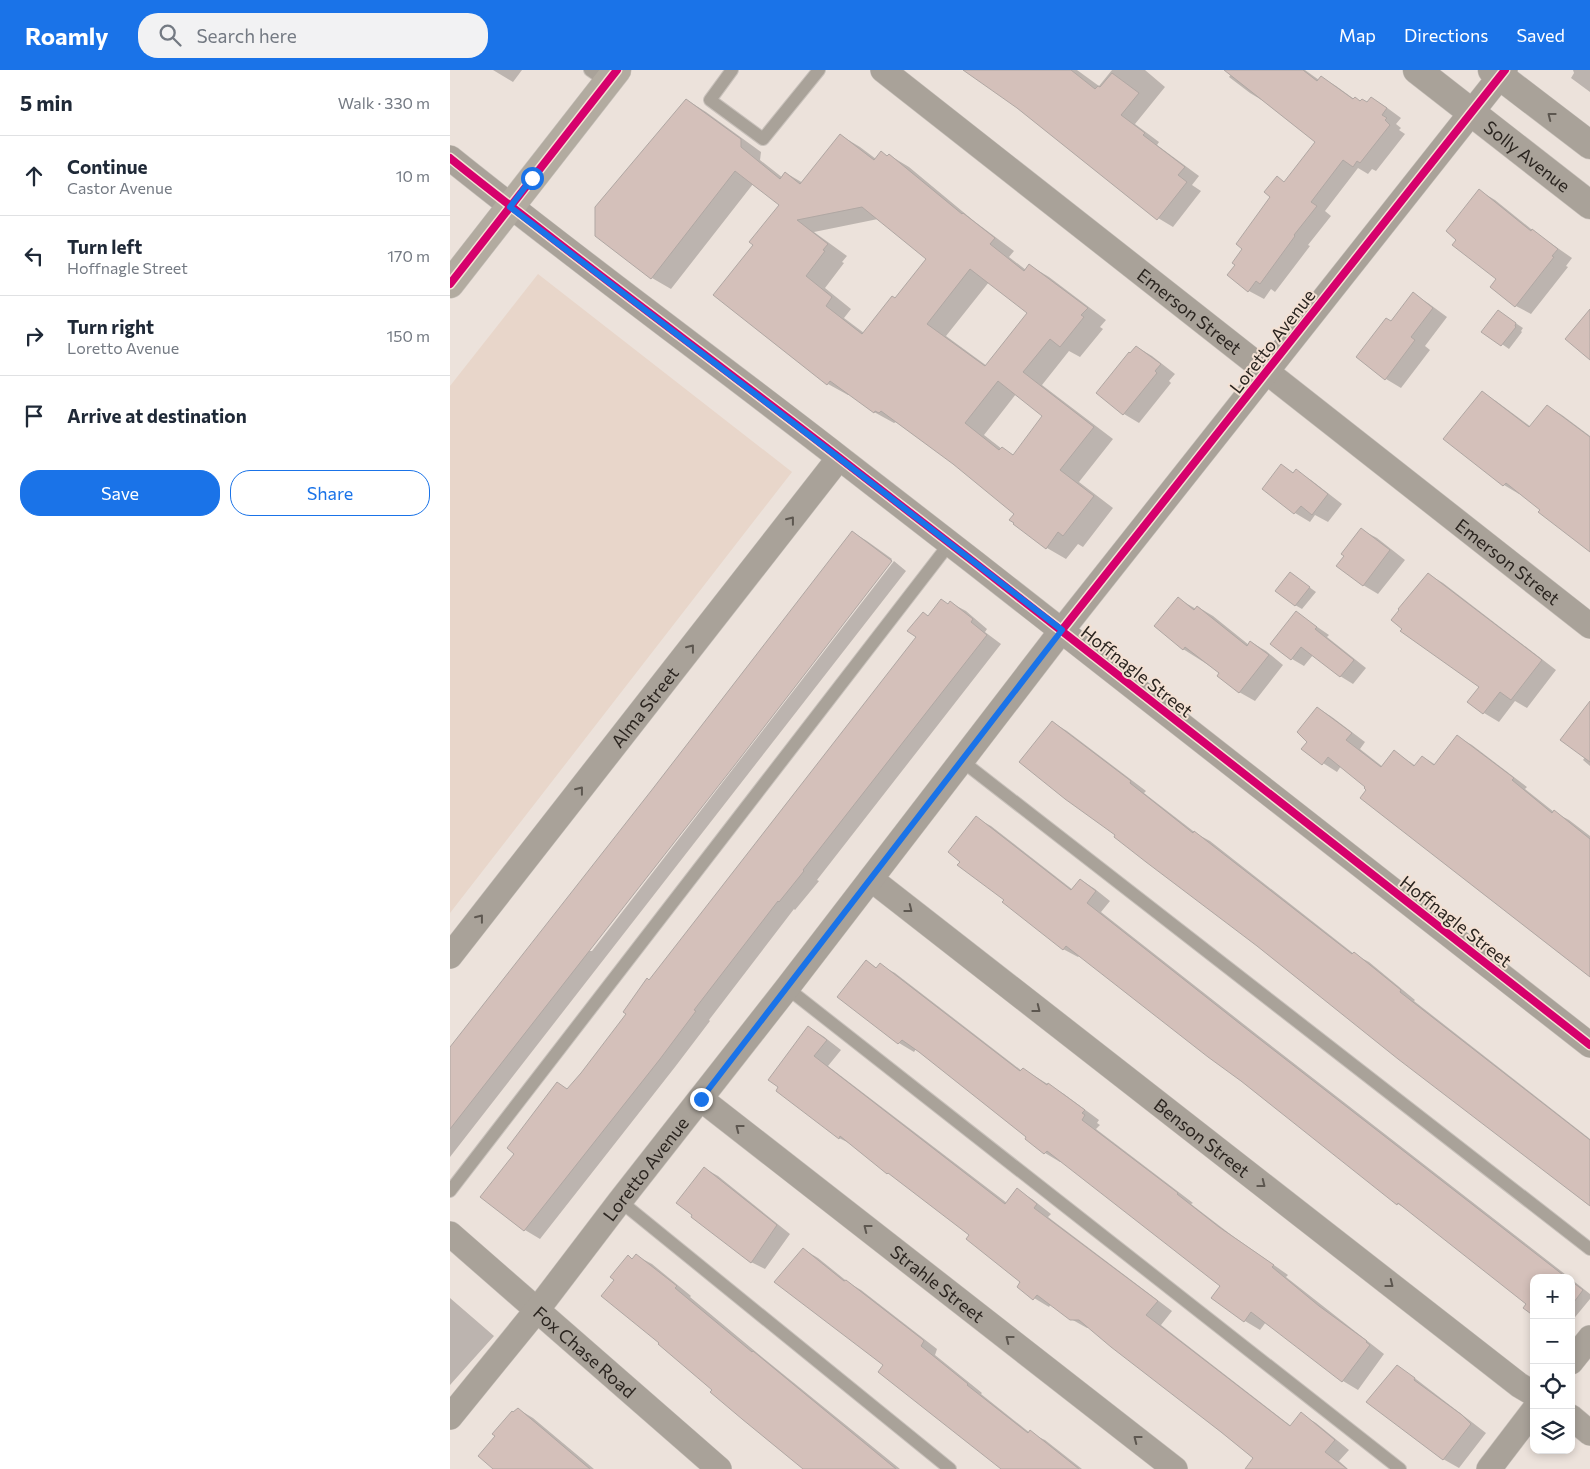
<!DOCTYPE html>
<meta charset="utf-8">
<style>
body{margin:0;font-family:Commissioner,sans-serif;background:#f2f2f3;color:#1f2937}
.controls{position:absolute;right:15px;bottom:15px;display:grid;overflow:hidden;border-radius:10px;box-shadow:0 2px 8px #0003}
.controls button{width:45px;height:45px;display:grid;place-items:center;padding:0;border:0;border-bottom:1px solid #e0e1e3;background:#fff;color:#1f2937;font:25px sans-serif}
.stop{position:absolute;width:15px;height:15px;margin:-11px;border:4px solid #1a73e8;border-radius:50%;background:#fff}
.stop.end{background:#1a73e8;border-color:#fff;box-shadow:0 1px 5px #0008}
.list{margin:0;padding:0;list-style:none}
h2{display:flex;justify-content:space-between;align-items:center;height:65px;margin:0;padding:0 20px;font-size:21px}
h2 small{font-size:16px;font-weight:400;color:#747a83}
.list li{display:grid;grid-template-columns:32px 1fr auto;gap:15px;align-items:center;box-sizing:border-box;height:80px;padding:0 20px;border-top:1px solid #e0e1e3}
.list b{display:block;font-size:19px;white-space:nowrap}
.list p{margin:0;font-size:16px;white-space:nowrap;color:#747a83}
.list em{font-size:16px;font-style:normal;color:#747a83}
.actions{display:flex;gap:10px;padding:15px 20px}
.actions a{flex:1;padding:11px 0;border:1px solid #1a73e8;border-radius:20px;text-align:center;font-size:18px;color:#1a73e8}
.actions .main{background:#1a73e8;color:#fff}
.icon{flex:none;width:28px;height:28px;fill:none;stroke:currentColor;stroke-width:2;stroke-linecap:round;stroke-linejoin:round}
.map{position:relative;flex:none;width:1140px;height:1399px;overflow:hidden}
header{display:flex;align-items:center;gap:30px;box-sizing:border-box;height:70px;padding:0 25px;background:#1a73e8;color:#fff}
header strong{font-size:24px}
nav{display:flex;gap:28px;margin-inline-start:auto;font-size:18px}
.search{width:350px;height:45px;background:#f2f2f3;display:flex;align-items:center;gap:12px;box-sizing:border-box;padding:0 18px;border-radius:20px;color:#747a83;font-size:19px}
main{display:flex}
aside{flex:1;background:#fff}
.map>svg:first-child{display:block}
</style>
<header>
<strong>Roamly</strong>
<div class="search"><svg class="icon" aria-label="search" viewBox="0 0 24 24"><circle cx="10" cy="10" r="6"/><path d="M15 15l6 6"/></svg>Search here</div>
<nav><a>Map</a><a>Directions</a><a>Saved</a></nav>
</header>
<main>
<aside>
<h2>5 min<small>Walk · 330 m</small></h2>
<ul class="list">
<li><svg class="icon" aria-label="ahead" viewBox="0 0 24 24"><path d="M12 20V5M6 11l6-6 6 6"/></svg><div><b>Continue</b><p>Castor Avenue</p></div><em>10 m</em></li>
<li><svg class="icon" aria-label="left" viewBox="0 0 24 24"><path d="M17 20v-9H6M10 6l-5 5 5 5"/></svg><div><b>Turn left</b><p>Hoffnagle Street</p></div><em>170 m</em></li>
<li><svg class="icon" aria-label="right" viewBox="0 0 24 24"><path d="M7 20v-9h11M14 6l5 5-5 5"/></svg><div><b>Turn right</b><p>Loretto Avenue</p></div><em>150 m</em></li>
<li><svg class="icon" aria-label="arrive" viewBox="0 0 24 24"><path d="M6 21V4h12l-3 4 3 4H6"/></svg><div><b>Arrive at destination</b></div></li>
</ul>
<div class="actions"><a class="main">Save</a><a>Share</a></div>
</aside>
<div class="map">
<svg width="1140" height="1399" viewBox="0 0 1140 1399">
<rect width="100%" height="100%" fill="#ece2db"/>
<path fill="#e8d6ca" d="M88 204 342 402 0 843V316Z"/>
<path fill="#0003" fill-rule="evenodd" d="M43 0H72L63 12Z
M521 0H627L649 16 662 0H695L715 17 685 54 709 72 707 75 749 106 742 115 751 121 723 157 708 148Z
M784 0H855L869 10 871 7 886 16 904 29 917 33 921 28 936 37 951 48 946 54 951 58 949 60 955 64 926 101 922 99 918 104 908 98 875 141 881 146 858 175 860 176 825 222 821 219 814 229 799 221 787 195 835 113 867 72 815 32 800 23 779 7Z
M1123 0H1140V22L1121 8 1124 3Z
M237 30 256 42 311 82 310 90 333 108 336 103 353 113 390 65 410 77 426 89 438 87 439 85 459 97 524 151 564 181 559 187 576 200 579 195 599 207 656 250 650 257 653 259 630 287 619 281 592 315 663 369 629 412 663 438 633 477 628 474 616 489 597 478 565 443 504 393 449 354 446 352 444 353 424 342 399 323 398 325 378 314 264 225 304 175 331 135 303 114 221 219 202 208ZM428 149 478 189 445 230 414 263 394 248 401 239 375 218 394 193 392 192 397 186 364 162ZM539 212 579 242 537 296 496 266ZM566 324 594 346 564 385 552 379 534 365Z
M1030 121 1045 130 1086 163 1122 188 1116 196 1118 197 1081 244 1066 236 1047 209Z
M963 224 978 233 997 247 975 276 980 280 951 318 936 309 907 287 942 252Z
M1055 246 1073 258 1071 261 1072 262 1059 279 1033 261Z
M687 277 702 286 725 304 719 311 721 313 689 353 674 344 648 323Z
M1032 323 1046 331 1081 357 1097 336 1112 345 1140 366V480L1070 422 1069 424 1054 415 995 369Z
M832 396 844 403 846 401 861 410 892 434 878 452 865 445 860 452 845 443 813 419Z
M912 460 927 468 955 490 928 524 913 515Z
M402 462 417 471 442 489 138 881H142L444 491 456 501 0 1087V979L202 722Z
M840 503 866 522 852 539 845 535Z
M978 504 993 513 1106 600 1077 638 1065 631 1049 652 1034 643 1030 617 954 558Z
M729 529 746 539 748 537 763 546 799 575 801 572 816 581 833 595 805 631 789 622 771 603 733 579Z
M501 533 516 541 537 559 535 562 551 574 367 810 369 811 345 840 344 839 259 950 260 951 225 997 90 1169 75 1160 32 1127 66 1083 108 1014 119 1020 178 944 200 911 468 567 479 547Z
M847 543 879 565 877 567 916 598 903 614 890 606 863 585 854 596 842 589Z
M868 638 882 647 915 672 910 679 933 697 945 682 966 696 973 687 986 695 1008 667 1022 675 1077 717 1075 719 1104 742 1119 750 1140 766V906L891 696 887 702 873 693 858 672Z
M602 652 617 661 696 721 694 723 747 764 760 771 904 884 919 892 965 930 964 931 1140 1069V1136L667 765Z
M1140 652V696L1133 690 1135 687Z
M526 748 541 756 623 820 631 810 645 819 660 831 651 842 810 967 1120 1208H1084L948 1134 898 1093 630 885 628 887 613 879 555 830Z
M416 891 427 898 430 895 445 903 572 1001 573 999 614 1024 649 1050 647 1053 650 1055 646 1059 743 1133 741 1134 784 1167 838 1205 836 1207 934 1284 908 1320 893 1311 816 1252 810 1260 795 1251 772 1216 611 1091 610 1092 595 1083 576 1069 578 1066 466 979 464 982 449 973 389 926Z
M358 957 373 966 391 980 378 996 557 1133 567 1120 582 1129 601 1144 598 1147 722 1241 711 1255 729 1269 841 1356 851 1344 866 1353 899 1380 889 1391 898 1399H818L640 1258H637L621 1249 601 1234 599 1237 584 1228 572 1211 521 1165 405 1076 389 1068 328 1021Z
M254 1098 268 1106 340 1164 315 1199 301 1192Z
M353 1179 368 1188 399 1213 411 1220 487 1279 485 1285 532 1323 531 1324 580 1363 595 1370 632 1399H557L435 1295Z
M187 1186 202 1194 241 1226 240 1227 312 1287 450 1399H355L264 1320 183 1190Z
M1121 1209 1140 1224V1229L1121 1252Z
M0 1228 44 1266 0 1315Z
M947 1297 962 1306 1036 1363 1009 1398 993 1389Z
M68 1339 83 1348 144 1399H44L47 1366Z"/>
<path fill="#d4c0ba" stroke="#b0a7a3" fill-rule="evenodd" d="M513 0H621L645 19 648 16 650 17 662 3 689 23 671 45 695 63 693 65 735 97 728 105 737 112 707 150 567 38Z
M774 0H853L867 11 871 6 903 29 905 27 910 31 912 29 917 32 921 27 937 38 932 45 937 48 935 50 940 55 910 93 907 91 903 97 893 90 861 132 867 136 844 165 845 166 810 214 806 211 798 222 777 205 785 195 782 193 792 179 786 174 820 127 814 122 827 106 834 112 865 72Z
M236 29 291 69V77L330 109 335 102 350 114 390 64 424 90 431 81 437 86 439 84 512 144 513 143 545 168 540 174 574 201 579 194 638 238 631 245 634 247 610 277 600 269 573 302 644 357 610 400 644 426 613 466 608 462 596 479 563 454 564 453 559 450 564 444 503 394 431 341 429 343 425 341 424 343 380 311 377 315 263 225 303 175 299 172 329 135 285 101 201 209 145 166V137ZM412 137 476 189 445 228 442 226 412 264 376 236 382 227 356 206 375 181 373 180 378 174 347 150ZM520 199 577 243 535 296 477 254ZM548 311 592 346 563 385 552 377 549 380 515 353Z
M1029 119 1081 161 1082 159 1108 179 1102 186 1104 187 1065 237 1040 217 1046 209 1002 175 1006 170 996 161Z
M963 222 983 238 961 267 965 270 935 310 906 287 936 248 941 251Z
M1140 239V290L1115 269Z
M1048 240 1066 253 1065 256 1066 257 1051 276 1031 262Z
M686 276 711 294 705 301 707 303 673 345 646 323 679 282 680 283Z
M1032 321 1079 357 1097 335 1140 367V482L1088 442 1090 440 1056 413 1053 416 993 369Z
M831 394 843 403 846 399 878 424 862 445 851 436 844 444 812 419Z
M911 458 940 480 913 516 886 496 894 486 891 484Z
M402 461 442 491 284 696 0 1059V977L201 721Z
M840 502 860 517 845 536 825 521Z
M978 503 1092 590 1061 630 1050 622 1033 644 1017 632 1029 617 950 561 952 559 941 550 949 540 948 539Z
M728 527 744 540 747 536 797 576 800 571 819 585 789 623 767 606 769 603 735 577 733 580 704 556Z
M491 529 498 534 500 531 523 549 521 552 537 565 353 800 354 801 329 832 328 831 244 940 246 941 210 989 74 1161 30 1127 64 1084 57 1078 107 1012 117 1019 131 1003 176 944 173 942 197 908 199 910 466 567 457 561 473 542 478 546Z
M846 541 867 557 865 559 904 590 890 607 851 577 841 590 820 574Z
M1140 631V692L1110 670Z
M867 637 902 663 896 670 931 697 944 680 964 696 972 686 984 695 1007 665 1064 708 1062 710 1102 743 1104 740 1140 769V907L910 728 916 720 914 718 915 717 878 687 872 695 851 679 857 672 847 662Z
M602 651 681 711 680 713 743 763 744 761 902 884 904 882 951 920 950 922 1140 1070V1136L948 989 807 876 696 792 664 767 665 765 615 729 569 692Z
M526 746 621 820 630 809 646 821 637 833 794 957 1117 1208H1084V1246L1073 1238 1076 1234 948 1133 947 1135 791 1011 758 987 616 876 613 880 552 832 554 830 507 795 510 792 498 782Z
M416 890 426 898 430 893 570 1001 573 998 597 1015 598 1013 635 1040 632 1043 635 1045 632 1050 728 1123 727 1124 769 1157 824 1195 822 1197 869 1236 917 1271 916 1272 920 1275 892 1312 801 1242 794 1252 761 1228 770 1216 597 1081 594 1084 575 1069 576 1067 469 982 452 970 448 974 387 927Z
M358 956 377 970 364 986 555 1134 567 1118 587 1134 584 1138 708 1231 696 1245 713 1258 840 1356 851 1342 885 1370 875 1382 897 1399H795L803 1388 771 1362 661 1277 629 1250H620L587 1225 583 1230 567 1217 570 1212 516 1169 519 1165 438 1103 437 1104 390 1066 389 1069 326 1021 328 1017 318 1010Z
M254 1097 327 1155 301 1193 241 1147 242 1145 226 1133Z
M353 1178 394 1211 396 1210 472 1269 474 1271 471 1276 518 1314 517 1315 578 1363 580 1360 629 1399H551L428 1302 433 1295 324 1212Z
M186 1184 227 1216 225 1218 302 1282 303 1281 446 1399H353L292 1349 260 1322 262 1320 208 1274 209 1273 151 1226 164 1210 160 1207 178 1185 182 1189Z
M1121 1211 1133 1220 1121 1236Z
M947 1295 965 1308 964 1310 1012 1345 1021 1354 993 1390 916 1332Z
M68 1338 93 1359 140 1399H43L28 1386 45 1366 42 1364 62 1341 63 1342Z"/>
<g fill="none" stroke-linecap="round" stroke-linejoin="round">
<g stroke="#c8c1bb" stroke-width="14">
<path id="service" d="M140 0 157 12
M282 0 260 30 313 69 369 0
M512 691 1140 1179
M337 918 950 1399
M0 1121 500 473
M170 1131 500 1399"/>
</g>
<g stroke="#c8c1bb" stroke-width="26">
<g id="minor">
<path id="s1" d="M433 0 1140 556"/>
<path d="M0 88C128 191 261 288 391 389 642 583 891 780 1140 975"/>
<path id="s2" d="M421 809 1069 1315 1084 1324"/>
<path id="s3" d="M0 886 389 388"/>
<path id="s4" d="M251 1029 725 1399"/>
<path id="s5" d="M0 1164 269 1399"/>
<path d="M1121 1292 1140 1268"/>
<path id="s6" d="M0 1347 87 1240 170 1131 337 918 612 560 1055 0"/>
<path d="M1121 1347 1140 1363"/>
<path d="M1039 1399 1084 1340"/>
</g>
</g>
<g stroke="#c8c1bb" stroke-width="29">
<g id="tertiary">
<path id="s7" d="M967 0 1140 135"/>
<path d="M1042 0 1140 75"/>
</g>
</g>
<g stroke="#c8c1bb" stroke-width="29">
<path id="secondary" d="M0 214 167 0"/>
</g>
<use href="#service" stroke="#a9a299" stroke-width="12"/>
<use href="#minor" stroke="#a9a299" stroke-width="25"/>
<use href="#tertiary" stroke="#a9a299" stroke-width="28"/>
<use href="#secondary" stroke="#b2aba0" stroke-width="28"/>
<g stroke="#f3e1d4" stroke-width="11">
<path id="cycleway" d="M0 88C128 191 261 288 391 389 642 583 891 780 1140 975
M0 214 167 0
M612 560 1055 0"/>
</g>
<use href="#cycleway" stroke="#d6006c" stroke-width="8"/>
</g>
<defs><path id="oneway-chevron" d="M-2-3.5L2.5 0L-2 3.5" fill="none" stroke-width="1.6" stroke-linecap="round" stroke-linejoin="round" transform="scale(1.25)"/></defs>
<g stroke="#5d5750">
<use href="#oneway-chevron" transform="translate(1101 46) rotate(-142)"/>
<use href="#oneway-chevron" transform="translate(341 450) rotate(-52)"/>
<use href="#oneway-chevron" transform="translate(241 578) rotate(-52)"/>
<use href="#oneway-chevron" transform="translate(130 720) rotate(-52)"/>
<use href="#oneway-chevron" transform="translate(459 839) rotate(38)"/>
<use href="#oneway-chevron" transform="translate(30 848) rotate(-52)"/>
<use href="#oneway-chevron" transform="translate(587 939) rotate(38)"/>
<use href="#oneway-chevron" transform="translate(289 1058) rotate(-142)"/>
<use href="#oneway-chevron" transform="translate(812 1114) rotate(38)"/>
<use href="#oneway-chevron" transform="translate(417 1158) rotate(-142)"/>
<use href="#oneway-chevron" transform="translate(940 1214) rotate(38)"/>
<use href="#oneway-chevron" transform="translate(559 1269) rotate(-142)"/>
<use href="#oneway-chevron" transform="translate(687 1369) rotate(-142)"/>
</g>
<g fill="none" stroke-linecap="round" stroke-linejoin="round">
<path stroke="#1a73e8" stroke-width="6" d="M82 108 60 137 389 388 612 560 251 1029"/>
</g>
<g text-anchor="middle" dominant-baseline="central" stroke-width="4" stroke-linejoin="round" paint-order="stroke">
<g font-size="18" fill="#2b2520" stroke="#f3e1d4">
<text stroke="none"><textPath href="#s7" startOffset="140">Solly Avenue</textPath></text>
<text stroke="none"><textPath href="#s1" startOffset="390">Emerson Street</textPath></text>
<text transform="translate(822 271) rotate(-52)">Loretto Avenue</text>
<text stroke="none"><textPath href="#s1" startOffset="795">Emerson Street</textPath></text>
<text transform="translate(687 601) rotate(38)">Hoffnagle Street</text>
<text stroke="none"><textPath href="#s3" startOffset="316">Alma Street</textPath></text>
<text transform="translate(1006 851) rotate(38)">Hoffnagle Street</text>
<text stroke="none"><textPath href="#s2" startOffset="420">Benson Street</textPath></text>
<text stroke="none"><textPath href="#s6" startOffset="316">Loretto Avenue</textPath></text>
<text stroke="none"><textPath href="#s4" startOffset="300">Strahle Street</textPath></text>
<text stroke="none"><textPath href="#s5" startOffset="179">Fox Chase Road</textPath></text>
</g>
</g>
</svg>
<div class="controls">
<button>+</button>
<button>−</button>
<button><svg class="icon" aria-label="locate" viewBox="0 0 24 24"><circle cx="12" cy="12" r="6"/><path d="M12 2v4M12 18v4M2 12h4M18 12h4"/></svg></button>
<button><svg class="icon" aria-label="layers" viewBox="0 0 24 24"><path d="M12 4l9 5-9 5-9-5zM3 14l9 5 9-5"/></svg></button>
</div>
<div class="stop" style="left:82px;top:108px"></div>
<div class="stop end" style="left:251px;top:1029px"></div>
</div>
</main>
